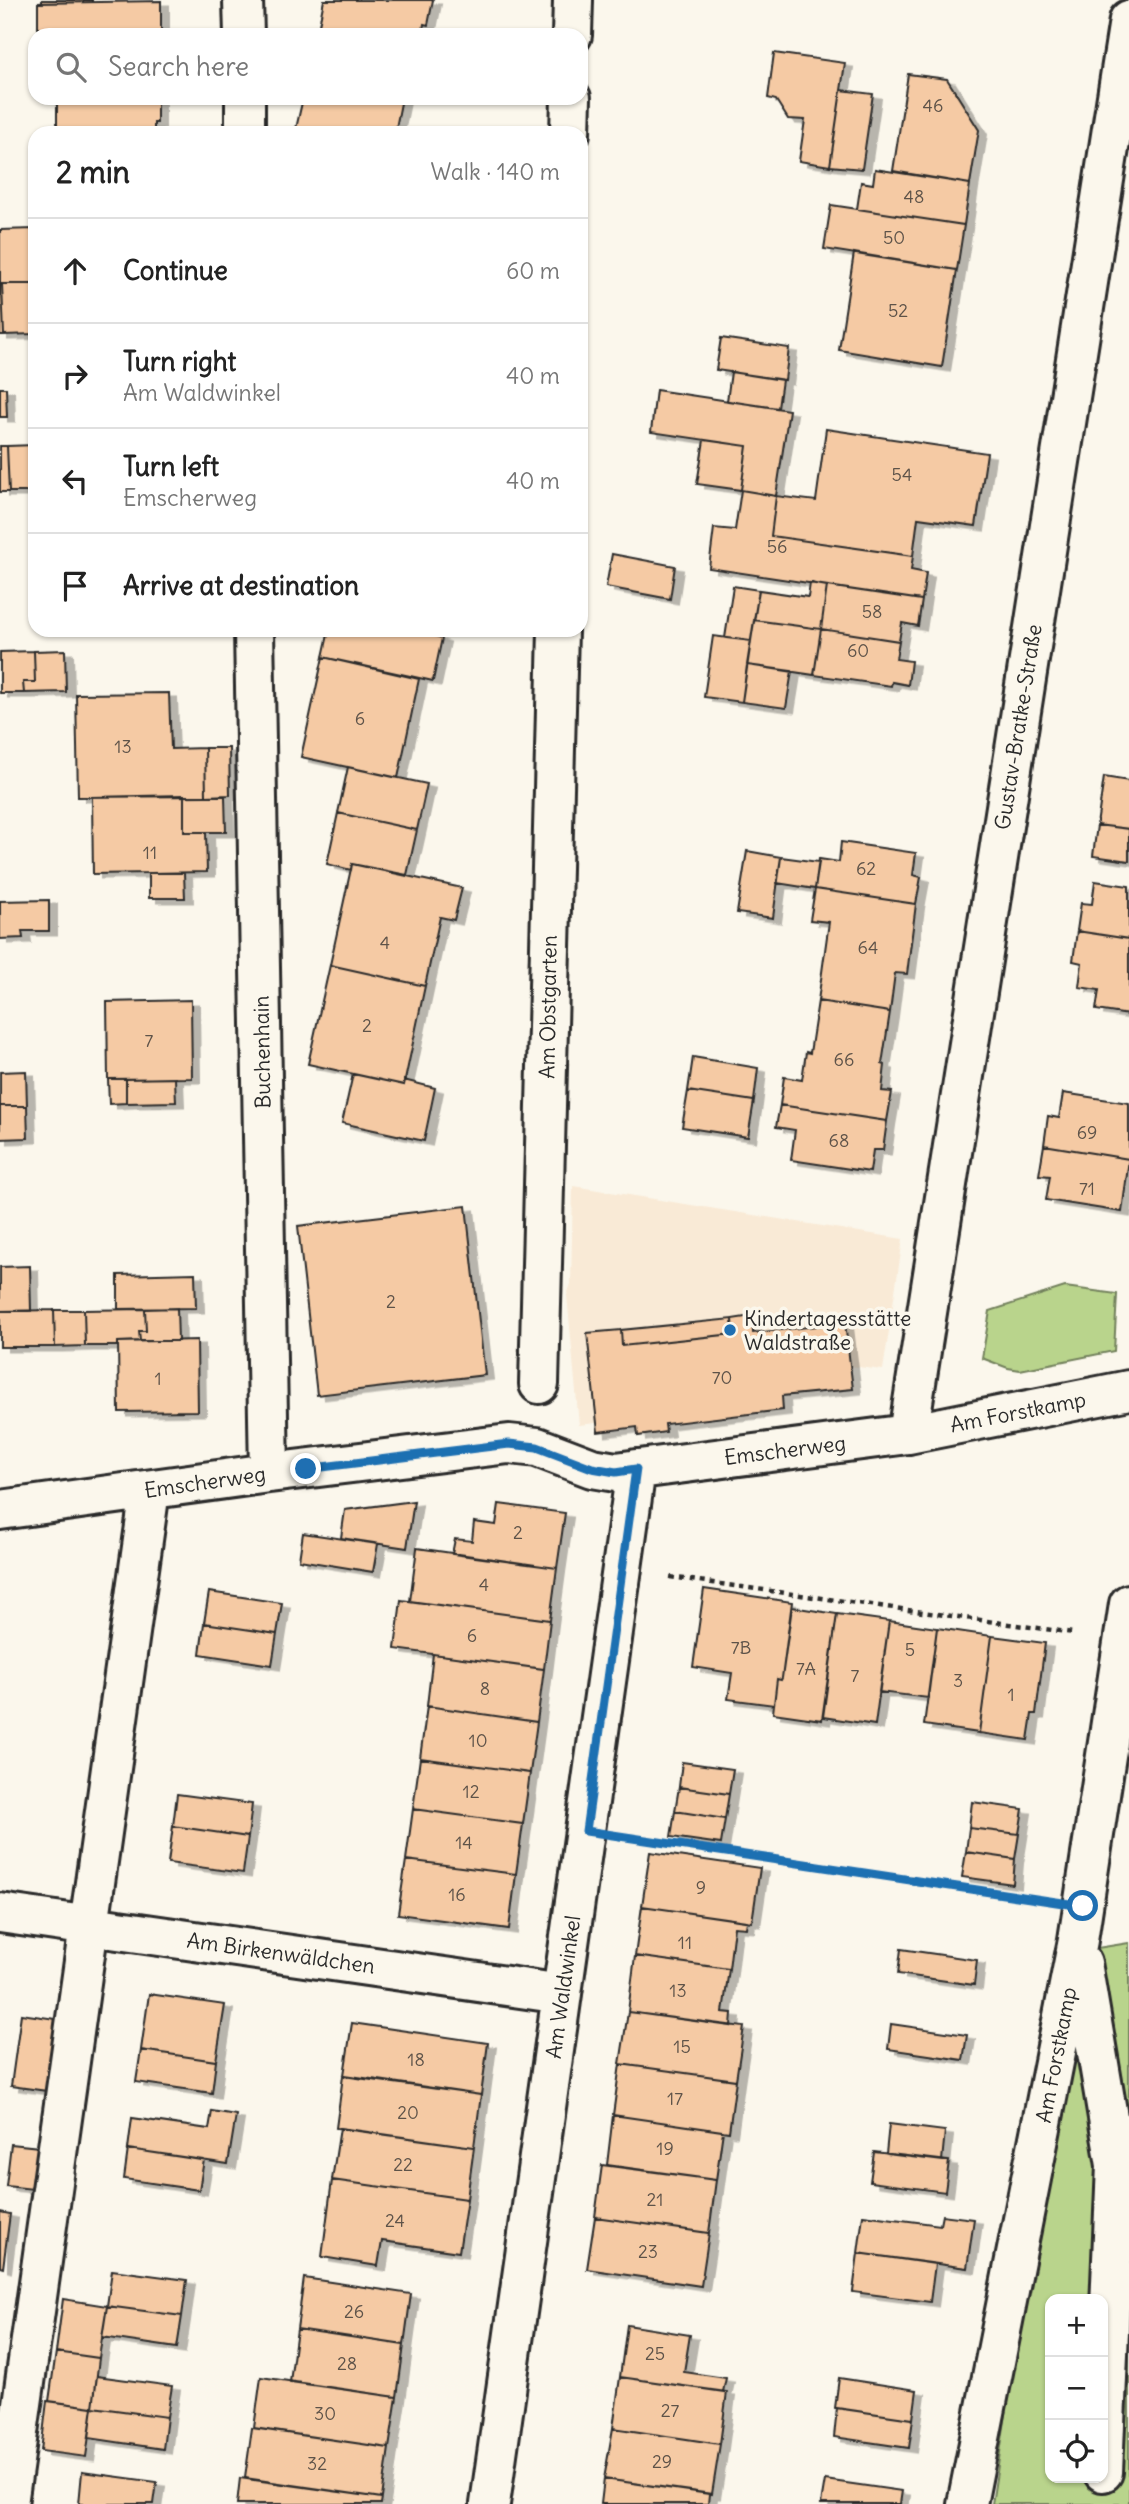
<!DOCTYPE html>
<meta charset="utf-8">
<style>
body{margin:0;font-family:Delius,sans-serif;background:#f2f2f2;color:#222}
.controls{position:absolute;right:21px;bottom:21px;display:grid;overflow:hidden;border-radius:14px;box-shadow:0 2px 5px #0004}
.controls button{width:63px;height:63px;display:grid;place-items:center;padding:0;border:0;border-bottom:2px solid #e0e0e0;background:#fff;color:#222;font:35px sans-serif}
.stop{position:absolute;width:21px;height:21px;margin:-16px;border:5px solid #1f6fb2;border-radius:50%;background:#fff}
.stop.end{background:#1f6fb2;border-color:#fff;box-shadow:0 2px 7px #0008}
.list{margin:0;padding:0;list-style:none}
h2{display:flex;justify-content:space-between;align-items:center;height:91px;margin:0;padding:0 28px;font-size:30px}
h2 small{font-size:23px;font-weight:400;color:#767676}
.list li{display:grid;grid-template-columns:46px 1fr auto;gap:21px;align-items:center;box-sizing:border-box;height:105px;padding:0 28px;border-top:2px solid #e0e0e0}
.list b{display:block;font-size:26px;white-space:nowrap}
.list p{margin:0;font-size:23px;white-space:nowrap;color:#767676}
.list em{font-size:23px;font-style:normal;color:#767676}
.icon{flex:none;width:38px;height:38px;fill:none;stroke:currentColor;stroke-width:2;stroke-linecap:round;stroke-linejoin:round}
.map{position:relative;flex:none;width:1129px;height:2504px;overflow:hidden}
.search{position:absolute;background:#fff;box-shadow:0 2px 5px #0004;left:28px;top:28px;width:560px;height:77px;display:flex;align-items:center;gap:18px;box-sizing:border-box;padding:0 24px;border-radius:21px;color:#767676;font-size:26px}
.panel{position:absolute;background:#fff;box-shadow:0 2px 5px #0004;left:28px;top:126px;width:560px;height:511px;border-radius:21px}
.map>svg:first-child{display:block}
</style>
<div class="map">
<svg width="1129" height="2504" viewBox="0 0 1129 2504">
<defs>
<filter id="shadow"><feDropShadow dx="8" dy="4.5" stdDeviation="0" flood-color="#0004"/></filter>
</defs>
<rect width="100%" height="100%" fill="#fbf7ec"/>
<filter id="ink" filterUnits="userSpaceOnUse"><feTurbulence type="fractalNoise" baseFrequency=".0143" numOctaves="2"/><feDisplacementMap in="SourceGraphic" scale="14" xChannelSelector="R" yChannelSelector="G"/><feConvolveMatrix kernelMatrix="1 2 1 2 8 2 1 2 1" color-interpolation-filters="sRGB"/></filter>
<g filter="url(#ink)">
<path fill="#f9ead6" d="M573 1186 903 1239 883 1370 850 1366 853 1389 782 1396 783 1410 666 1424V1432L638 1436 637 1427 598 1432 596 1423 579 1425 567 1295 571 1284Z"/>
<path fill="#b9d48c" stroke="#72805c" stroke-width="2" fill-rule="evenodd" d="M1065 1287 1117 1294 1114 1351 1020 1370 1008 1368 982 1358 990 1311Z
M1129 1943V2504H992L1078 1951ZM1050 2299H1103V2478H1050Z"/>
<path fill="#f5caa4" stroke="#2b2b2b" stroke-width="2" filter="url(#shadow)" d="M42 0H92V3H42Z
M324 0H433L428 25 424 24 422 35H317Z
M161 1V35H38V3Z
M774 53 845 63 830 166 799 161 805 120 788 119 776 100 768 98Z
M908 74 947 79 979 130 970 184 893 171Z
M841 90 873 94 862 169 830 166Z
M57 98H157V123H154V133H57Z
M303 98H402L395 133H295Z
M875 169 970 184 964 225 857 209 861 182 873 184Z
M831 205 964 225 957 270 824 249Z
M35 229V284H0V230Z
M854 253 957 270 942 367 839 350Z
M0 284H2L4 335H0Z
M2 284H35V334L4 335Z
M721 338 789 348 785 380 716 370Z
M731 372 782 380 778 408 727 401Z
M0 388H6L7 417H0Z
M656 390 789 410 776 496 741 490 747 446 651 432Z
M826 429 987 453 976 526 918 518 913 556 771 536 776 496 816 501Z
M704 440 747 446 741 490 697 484Z
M35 445V492H9L7 446Z
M0 446H7L9 492H0Z
M741 490 776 496 771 536 913 556 911 570 926 573 922 600 709 568 714 528 735 530Z
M612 554 675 566 670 599 606 587Z
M810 583 827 586 821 629 754 620 759 590 808 597Z
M733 586 759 590 751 641 725 638Z
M827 586 922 600 918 626 902 623 899 641 821 629Z
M754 620 821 629 814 675 747 665Z
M821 629 899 641 896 659 911 661 908 685 892 682 891 686 814 675Z
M329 630H430L429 634 442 638 433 681 323 657Z
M713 636 751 641 742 702 704 697Z
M65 650 66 692 24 693 23 682H35L34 651Z
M34 651 35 682H23L24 693H0V652Z
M323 657 419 679 398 778 301 757Z
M747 665 792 671 786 708 742 702Z
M169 693 171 749 205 748 206 796 78 797 76 694Z
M205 748H229L230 795 206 796Z
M348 767 427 784 417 830 338 813Z
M1104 777 1129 781V829L1097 825Z
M184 795V832H206L207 872 93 874 92 797Z
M184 796H225L226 832H184Z
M338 813 417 830 407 875 352 864 351 870 327 864Z
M1097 825 1129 829V861L1093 856Z
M841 842 916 853 913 875 921 877 916 904 815 889 819 859 839 862Z
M747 851 781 857 773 918 737 913Z
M781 857 819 862 815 889 777 883Z
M352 864 462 888 454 920 440 917 425 986 330 965Z
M149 873H184L185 898H149Z
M1095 881 1129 886V939L1077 931 1081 903 1092 904Z
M815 889 916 904 907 974 895 973 890 1012 818 1001 829 922 810 920Z
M49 900V931H22L23 938 0 939V901Z
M1077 931 1129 939V1015L1096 1010 1099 990 1079 987 1082 963 1073 961Z
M330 965 425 986 404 1085 308 1064Z
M191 1000 192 1078 108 1079 107 1002Z
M818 1001 890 1012 882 1064 885 1065 882 1091 892 1092 887 1121 780 1105 784 1077 802 1080 806 1052 810 1053Z
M693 1057 758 1068 754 1101 688 1091Z
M26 1071 27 1106H0V1072Z
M353 1074 404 1085V1080L435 1088 424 1141 342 1123Z
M175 1078 176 1102 126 1103V1079Z
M108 1079H126V1103L109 1104Z
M688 1091 754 1101 748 1137 682 1127Z
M1063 1093 1129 1103V1159L1044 1145 1048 1116 1059 1118Z
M780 1105 887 1121 883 1150H873L870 1172 791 1160 795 1130 776 1127Z
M0 1106H27L28 1138 0 1139Z
M1044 1145 1129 1159 1122 1212 1046 1200 1050 1176 1039 1175Z
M466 1206 485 1375 317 1395 298 1226Z
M30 1266 31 1311H0V1267Z
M195 1273 196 1308 118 1309V1275Z
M177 1308 178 1341H140L139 1331H146L145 1309Z
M145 1309 146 1331H139L140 1341 118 1342V1346H85L84 1310Z
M54 1310 55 1347H0V1311Z
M54 1310H84L85 1346 55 1347Z
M752 1316 753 1333 845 1323 853 1389 782 1396 783 1410 665 1424 666 1432 638 1436 637 1427 598 1432 587 1333 621 1330 622 1346 650 1343 733 1334 732 1319Z
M732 1319 733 1334 622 1346 621 1330Z
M197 1340 198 1411 119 1412 118 1342Z
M414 1501 407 1548 341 1538 345 1510Z
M499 1504 565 1513 557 1568 452 1554 455 1539 472 1541 474 1522 496 1525Z
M303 1533 378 1544 373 1572 299 1560Z
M417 1548 557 1568 550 1620 410 1601Z
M704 1589 792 1602 782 1678 781 1680 777 1679 774 1705 728 1699 732 1673 693 1667Z
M209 1592 282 1603 277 1634 204 1623Z
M401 1600 550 1620 544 1669 395 1649Z
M792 1607 837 1614 822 1720 773 1713 777 1679 781 1680 782 1678Z
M837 1614 889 1621 875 1725 823 1717Z
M889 1621 937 1628 928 1698 879 1692Z
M204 1623 277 1634 272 1665 200 1654Z
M937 1628 992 1636 979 1733 924 1725Z
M992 1636 1045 1643 1036 1714H1032L1028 1740 979 1733Z
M433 1654 544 1669 537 1722 427 1706Z
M427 1706 537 1722 530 1773 420 1758Z
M420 1758 530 1773 523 1824 413 1809Z
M682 1762 733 1769 729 1794 679 1787Z
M679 1787 729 1794 725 1819 675 1811Z
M177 1794 252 1804 248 1837 173 1826Z
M972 1802 1023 1809 1019 1834 969 1828Z
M413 1809 523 1824 516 1874 406 1860Z
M675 1811 725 1819 721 1844 671 1837Z
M173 1826 248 1837 243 1873 168 1863Z
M969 1828 1019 1834 1015 1859 966 1852Z
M650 1852 760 1868 752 1922 642 1906Z
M966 1852 1015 1859 1013 1884 962 1877Z
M406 1860 516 1874 509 1929 398 1914Z
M642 1906 747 1921 746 1928 734 1927 729 1969 635 1956Z
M901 1949 977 1960 974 1985 898 1974Z
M635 1956 729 1969 723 2012 732 2013 731 2026 628 2012Z
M149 1994 225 2005 216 2061 141 2050Z
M628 2012 744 2027 736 2080 620 2064Z
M21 2014 56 2019 47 2091 11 2086Z
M352 2023 488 2043 481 2095 344 2075Z
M891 2024 967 2035 963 2060 888 2049Z
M141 2050 216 2061 212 2093 136 2082Z
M620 2064 736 2080 729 2132 613 2115Z
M343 2076 481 2095 474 2147 336 2128Z
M212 2111 236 2115 228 2164 128 2149 132 2118 209 2129Z
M613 2115 723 2131 716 2180 607 2165Z
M889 2124 945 2131 942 2161 886 2154Z
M340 2128 474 2147 467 2199 332 2180Z
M11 2144 39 2147 33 2189 6 2186Z
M128 2149 204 2160 199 2190 124 2179Z
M874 2152 949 2161 945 2192 870 2182Z
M602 2165 716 2180 709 2233 595 2217Z
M332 2180 467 2199 459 2252 382 2241 378 2266 322 2257Z
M0 2212 10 2214 3 2268 0 2267Z
M863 2215 940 2225 942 2215 974 2219 967 2268 858 2253Z
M595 2217 709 2233 701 2286 587 2269Z
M858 2253 935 2264 930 2302 853 2292Z
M112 2270 187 2280 182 2316 107 2306Z
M304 2278 411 2294 404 2345 297 2329Z
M63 2299 107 2306 99 2358 56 2352Z
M107 2306 182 2316 177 2348 102 2337Z
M627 2325 690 2335 684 2372 726 2378 723 2392 620 2377Z
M297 2329 404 2345 397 2397 290 2382Z
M56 2352 99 2358 93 2407 49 2401Z
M97 2376 172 2386 167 2417 93 2407Z
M261 2377 397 2397 389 2448 254 2428Z
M620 2377 727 2392 720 2444 613 2428Z
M839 2378 917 2390 913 2419 835 2408Z
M47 2401 93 2407 86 2457 41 2451Z
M93 2407 167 2417 163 2449 89 2438Z
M837 2408 913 2419 909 2448 834 2437Z
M252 2428 389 2448 382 2498 245 2478Z
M613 2428 720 2444 712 2494 604 2479Z
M82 2472 157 2482 154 2504H79Z
M240 2478 382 2498 381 2504H237Z
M604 2479 709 2494 708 2504H601Z
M825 2480 902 2491 900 2504H821Z"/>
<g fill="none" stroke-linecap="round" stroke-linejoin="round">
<g stroke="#2b2b2b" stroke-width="44">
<path id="minor" d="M243 0 244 35
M572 35 573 0
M245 98V133
M570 133 571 98
M254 630 269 1473
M539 1384 558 630
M908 1434 1129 20
M0 1510 269 1473 509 1444 537 1447 592 1468 616 1472 908 1434 1129 1390
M0 1913 562 1994
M1082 1963 1116 2165 1103 2472
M8 2504 150 1490
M490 2504 636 1469
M967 2504 1078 1940 1129 1604"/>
</g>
<path stroke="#2b2b2b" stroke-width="4.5" stroke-dasharray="5 5" stroke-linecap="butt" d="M670 1577 1074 1633
M634 1838 1034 1898"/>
<use href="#minor" stroke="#fbf7ec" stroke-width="38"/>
</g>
</g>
<g fill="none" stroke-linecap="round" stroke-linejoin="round" filter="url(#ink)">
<path stroke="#1f6fb2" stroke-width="9" d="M306 1469 509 1444 537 1447 592 1468 616 1472 636 1469 586 1831 1083 1906"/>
</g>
<circle fill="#1f6fb2" stroke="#fbf7ec" stroke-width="2.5" cx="730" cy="1330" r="7"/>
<g text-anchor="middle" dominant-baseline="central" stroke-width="7" stroke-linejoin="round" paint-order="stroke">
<g font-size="18" fill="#5e5349">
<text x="933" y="105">46</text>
<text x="914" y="196">48</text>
<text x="894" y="237">50</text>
<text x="898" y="310">52</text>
<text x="902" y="474">54</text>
<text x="777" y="546">56</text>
<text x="872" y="611">58</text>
<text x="858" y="650">60</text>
<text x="360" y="718">6</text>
<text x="123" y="746">13</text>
<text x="150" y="852">11</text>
<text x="866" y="868">62</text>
<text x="385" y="942">4</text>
<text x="868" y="947">64</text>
<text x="367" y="1025">2</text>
<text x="149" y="1040">7</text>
<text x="844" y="1059">66</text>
<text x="1087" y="1132">69</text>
<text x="839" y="1140">68</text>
<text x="1087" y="1188">71</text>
<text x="391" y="1301">2</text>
<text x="722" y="1377">70</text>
<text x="158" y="1378">1</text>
<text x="518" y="1532">2</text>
<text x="484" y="1584">4</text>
<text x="472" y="1635">6</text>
<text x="741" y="1647">7B</text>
<text x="910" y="1649">5</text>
<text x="806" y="1668">7A</text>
<text x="855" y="1675">7</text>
<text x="958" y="1680">3</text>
<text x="485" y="1688">8</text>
<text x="1011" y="1694">1</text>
<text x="478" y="1740">10</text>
<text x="471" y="1791">12</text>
<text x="464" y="1842">14</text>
<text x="701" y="1887">9</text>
<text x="457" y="1894">16</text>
<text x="685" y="1942">11</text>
<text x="678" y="1990">13</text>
<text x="682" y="2046">15</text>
<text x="416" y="2059">18</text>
<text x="675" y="2098">17</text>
<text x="408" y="2112">20</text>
<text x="665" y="2148">19</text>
<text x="403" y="2164">22</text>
<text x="655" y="2199">21</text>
<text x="395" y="2220">24</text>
<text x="648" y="2251">23</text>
<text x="354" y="2311">26</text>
<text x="655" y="2353">25</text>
<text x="347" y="2363">28</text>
<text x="670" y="2410">27</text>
<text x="325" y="2413">30</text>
<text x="662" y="2461">29</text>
<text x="317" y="2463">32</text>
</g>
<g font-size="21" fill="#2b2b2b" stroke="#fbf7ec">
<text transform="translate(1018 727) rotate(-81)">Gustav-Bratke-Straße</text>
<text transform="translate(548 1007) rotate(-89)">Am Obstgarten</text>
<text transform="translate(262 1052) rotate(-91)">Buchenhain</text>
<text transform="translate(1018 1412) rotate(-11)">Am Forstkamp</text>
<text transform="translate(785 1450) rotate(-7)">Emscherweg</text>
<text transform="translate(205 1482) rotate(-8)">Emscherweg</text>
<text transform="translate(281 1953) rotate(8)">Am Birkenwäldchen</text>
<text transform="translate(563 1987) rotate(-82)">Am Waldwinkel</text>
<text transform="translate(1056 2055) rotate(-79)">Am Forstkamp</text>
</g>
<g font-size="21" fill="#2b2b2b" stroke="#fbf7ec" text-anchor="start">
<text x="744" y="1318">Kindertagesstätte<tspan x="744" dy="24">Waldstraße</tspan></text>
</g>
</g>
</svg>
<div class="controls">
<button>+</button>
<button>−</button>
<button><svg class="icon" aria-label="locate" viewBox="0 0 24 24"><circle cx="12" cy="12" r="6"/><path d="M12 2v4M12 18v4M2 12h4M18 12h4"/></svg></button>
</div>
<div class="stop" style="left:1083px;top:1906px"></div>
<div class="stop end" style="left:306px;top:1469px"></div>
<div class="search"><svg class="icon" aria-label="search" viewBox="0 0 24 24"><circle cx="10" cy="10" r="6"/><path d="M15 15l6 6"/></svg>Search here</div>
<section class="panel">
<h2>2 min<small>Walk · 140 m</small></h2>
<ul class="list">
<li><svg class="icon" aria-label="ahead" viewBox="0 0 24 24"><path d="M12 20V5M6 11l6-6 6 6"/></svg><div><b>Continue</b></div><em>60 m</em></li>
<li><svg class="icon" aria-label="right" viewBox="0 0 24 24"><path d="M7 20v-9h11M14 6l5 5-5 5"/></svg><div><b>Turn right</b><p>Am Waldwinkel</p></div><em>40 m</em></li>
<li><svg class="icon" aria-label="left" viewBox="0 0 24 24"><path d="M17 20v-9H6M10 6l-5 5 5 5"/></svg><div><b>Turn left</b><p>Emscherweg</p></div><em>40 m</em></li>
<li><svg class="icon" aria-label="arrive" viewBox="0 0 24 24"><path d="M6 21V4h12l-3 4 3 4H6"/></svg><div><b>Arrive at destination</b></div></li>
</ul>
</section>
</div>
